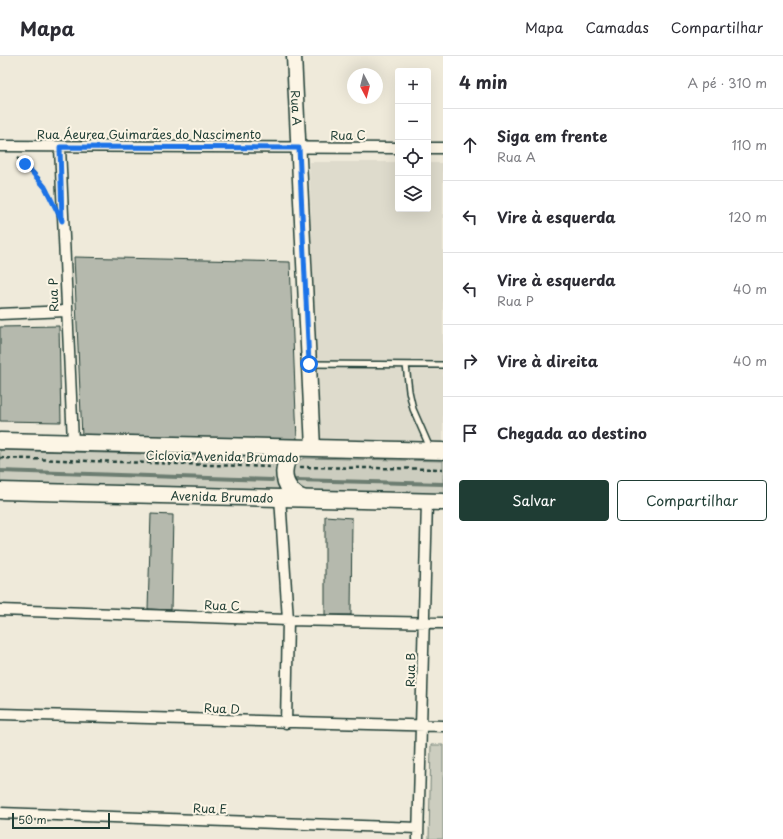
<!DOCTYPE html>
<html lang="pt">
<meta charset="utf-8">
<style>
body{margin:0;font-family:"Playpen Sans",sans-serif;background:#f7f7f7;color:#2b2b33}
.controls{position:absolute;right:12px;top:12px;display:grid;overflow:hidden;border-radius:4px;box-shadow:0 4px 16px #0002}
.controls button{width:36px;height:36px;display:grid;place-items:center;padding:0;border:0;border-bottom:1px solid #e1e1e2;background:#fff;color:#2b2b33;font:20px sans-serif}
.compass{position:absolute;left:347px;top:12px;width:36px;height:36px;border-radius:50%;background:#fff;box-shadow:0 4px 16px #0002;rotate:173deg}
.scale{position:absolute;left:12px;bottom:10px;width:98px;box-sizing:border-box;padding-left:4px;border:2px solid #1f3d34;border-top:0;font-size:11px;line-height:14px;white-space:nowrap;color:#1f3d34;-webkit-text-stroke:3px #fcf5e5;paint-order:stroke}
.stop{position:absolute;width:12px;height:12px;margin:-9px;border:3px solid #1a73e8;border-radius:50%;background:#fff}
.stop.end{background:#1a73e8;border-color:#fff;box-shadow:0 1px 4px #0008}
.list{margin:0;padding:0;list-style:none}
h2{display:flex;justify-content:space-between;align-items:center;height:52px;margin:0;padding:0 16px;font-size:17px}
h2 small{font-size:13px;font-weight:400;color:#7c7c81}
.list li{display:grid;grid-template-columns:26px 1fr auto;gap:12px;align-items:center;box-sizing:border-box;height:72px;padding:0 16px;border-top:1px solid #e1e1e2}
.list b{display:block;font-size:15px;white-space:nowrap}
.list p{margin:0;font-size:13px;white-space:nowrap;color:#7c7c81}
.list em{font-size:13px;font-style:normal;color:#7c7c81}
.actions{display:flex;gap:8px;padding:12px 16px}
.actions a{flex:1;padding:9px 0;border:1px solid #1f3d34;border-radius:4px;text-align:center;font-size:14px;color:#1f3d34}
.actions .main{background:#1f3d34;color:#fff}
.icon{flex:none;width:22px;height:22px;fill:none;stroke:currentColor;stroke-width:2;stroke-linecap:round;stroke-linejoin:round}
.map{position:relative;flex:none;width:443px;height:783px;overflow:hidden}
header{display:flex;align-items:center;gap:24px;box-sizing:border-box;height:56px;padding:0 20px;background:#fff;border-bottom:1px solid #e1e1e2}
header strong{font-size:19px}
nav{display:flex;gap:22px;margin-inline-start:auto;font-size:14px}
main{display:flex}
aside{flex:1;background:#fff}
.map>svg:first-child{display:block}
</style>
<header>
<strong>Mapa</strong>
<nav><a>Mapa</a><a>Camadas</a><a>Compartilhar</a></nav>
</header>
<main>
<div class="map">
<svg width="443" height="783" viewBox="0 0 443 783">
<rect width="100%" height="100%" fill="#efeada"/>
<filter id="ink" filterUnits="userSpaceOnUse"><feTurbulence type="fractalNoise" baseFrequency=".025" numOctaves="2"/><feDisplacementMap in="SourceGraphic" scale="8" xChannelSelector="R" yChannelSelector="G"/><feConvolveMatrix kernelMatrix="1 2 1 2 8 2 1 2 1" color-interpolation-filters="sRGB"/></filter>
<g filter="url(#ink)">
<path fill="#dedbcc" d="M309 106H398V153H428V107H443V387L319 386Z"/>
<path fill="#cccdbf" stroke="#76857a" d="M0 394 284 402C276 418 272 424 285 439L0 432Z
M304 402 443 405V442L307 440 292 429C290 415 289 409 304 402Z
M431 689H443V783H429Z"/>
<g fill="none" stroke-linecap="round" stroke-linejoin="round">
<path stroke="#6c7d71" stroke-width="4" d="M0 415 272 424
M296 424 443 428"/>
</g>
<path fill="#b5b9ad" stroke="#1f3d34" d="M74 201 290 206 297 384 82 381Z
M59 270 61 366 0 365V271Z
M151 458 173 459 171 554 148 553Z
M325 460 352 462 351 559H325Z"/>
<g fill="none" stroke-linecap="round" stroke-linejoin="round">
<g stroke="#1f3d34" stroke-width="8">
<path id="lane" d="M310 308 443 309
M406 309 409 335 413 353 430 392"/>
</g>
<g stroke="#1f3d34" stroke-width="13">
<path id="street" d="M0 90 398 92
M60 91 73 386
M428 92H443
M0 258 66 255
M280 441 288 564 286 667
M0 554 288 564 443 567
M0 658 443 670
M0 757 418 772
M418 783 427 446"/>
</g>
<g stroke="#1f3d34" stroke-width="17">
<g id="secondary">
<path id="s1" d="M294 0 313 392"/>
</g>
</g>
<g stroke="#1f3d34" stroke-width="19">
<g id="primary">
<path d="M0 385 443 395"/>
<path d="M297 392C292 397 286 404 285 411 282 425 290 437 302 442"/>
<path id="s2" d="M0 435 443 446"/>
</g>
</g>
<path stroke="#1f3d34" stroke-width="2.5" stroke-dasharray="4 3" stroke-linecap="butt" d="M17 102C31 112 43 126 51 142
M0 402 273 411
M300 411 443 413"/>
<use href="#lane" stroke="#fcf5e5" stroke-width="5"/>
<use href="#street" stroke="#fcf5e5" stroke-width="10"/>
<use href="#secondary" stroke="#fcf5e5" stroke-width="14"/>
<use href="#primary" stroke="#fcf5e5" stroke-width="16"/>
</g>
</g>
<g fill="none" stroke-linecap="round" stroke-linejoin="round" filter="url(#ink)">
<path stroke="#1a73e8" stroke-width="5" d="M25 108 45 131 62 165 60 91 299 92 309 308"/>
</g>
<g text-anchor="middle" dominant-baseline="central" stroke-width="4" stroke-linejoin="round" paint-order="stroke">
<g font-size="12" fill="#1f3d34" stroke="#fcf5e5">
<text stroke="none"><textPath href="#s1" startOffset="52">Rua A</textPath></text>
<text x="149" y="78">Rua Áeurea Guimarães do Nascimento</text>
<text x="348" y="79">Rua C</text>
<text transform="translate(53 239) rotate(-92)">Rua P</text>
<text transform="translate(222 400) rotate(1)">Ciclovia Avenida Brumado</text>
<text stroke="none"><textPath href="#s2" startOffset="222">Avenida Brumado</textPath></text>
<text transform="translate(222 549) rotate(2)">Rua C</text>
<text transform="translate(410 614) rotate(-89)">Rua B</text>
<text transform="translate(222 652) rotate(2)">Rua D</text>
<text transform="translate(210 752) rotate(2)">Rua E</text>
</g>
</g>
</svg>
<div class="controls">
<button>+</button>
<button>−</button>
<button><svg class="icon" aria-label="locate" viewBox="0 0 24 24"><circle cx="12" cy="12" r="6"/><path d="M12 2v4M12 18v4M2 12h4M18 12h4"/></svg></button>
<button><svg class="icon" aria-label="layers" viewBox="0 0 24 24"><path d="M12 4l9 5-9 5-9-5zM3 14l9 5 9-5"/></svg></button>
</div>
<svg class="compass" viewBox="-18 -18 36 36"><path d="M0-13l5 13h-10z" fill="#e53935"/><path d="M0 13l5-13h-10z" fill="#7c7c81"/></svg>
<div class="scale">50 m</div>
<div class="stop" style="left:309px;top:308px"></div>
<div class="stop end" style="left:25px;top:108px"></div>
</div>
<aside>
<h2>4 min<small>A pé · 310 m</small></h2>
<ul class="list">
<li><svg class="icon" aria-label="ahead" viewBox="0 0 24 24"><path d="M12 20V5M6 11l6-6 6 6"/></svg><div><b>Siga em frente</b><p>Rua A</p></div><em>110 m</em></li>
<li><svg class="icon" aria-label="left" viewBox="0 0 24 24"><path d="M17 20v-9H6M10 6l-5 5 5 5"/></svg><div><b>Vire à esquerda</b></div><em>120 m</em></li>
<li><svg class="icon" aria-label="left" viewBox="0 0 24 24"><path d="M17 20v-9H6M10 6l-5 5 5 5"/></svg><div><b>Vire à esquerda</b><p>Rua P</p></div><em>40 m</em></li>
<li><svg class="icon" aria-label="right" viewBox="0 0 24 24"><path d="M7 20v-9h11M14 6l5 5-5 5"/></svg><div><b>Vire à direita</b></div><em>40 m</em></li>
<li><svg class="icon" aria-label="arrive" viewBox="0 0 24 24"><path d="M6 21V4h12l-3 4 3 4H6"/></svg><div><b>Chegada ao destino</b></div></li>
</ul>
<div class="actions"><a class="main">Salvar</a><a>Compartilhar</a></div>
</aside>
</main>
